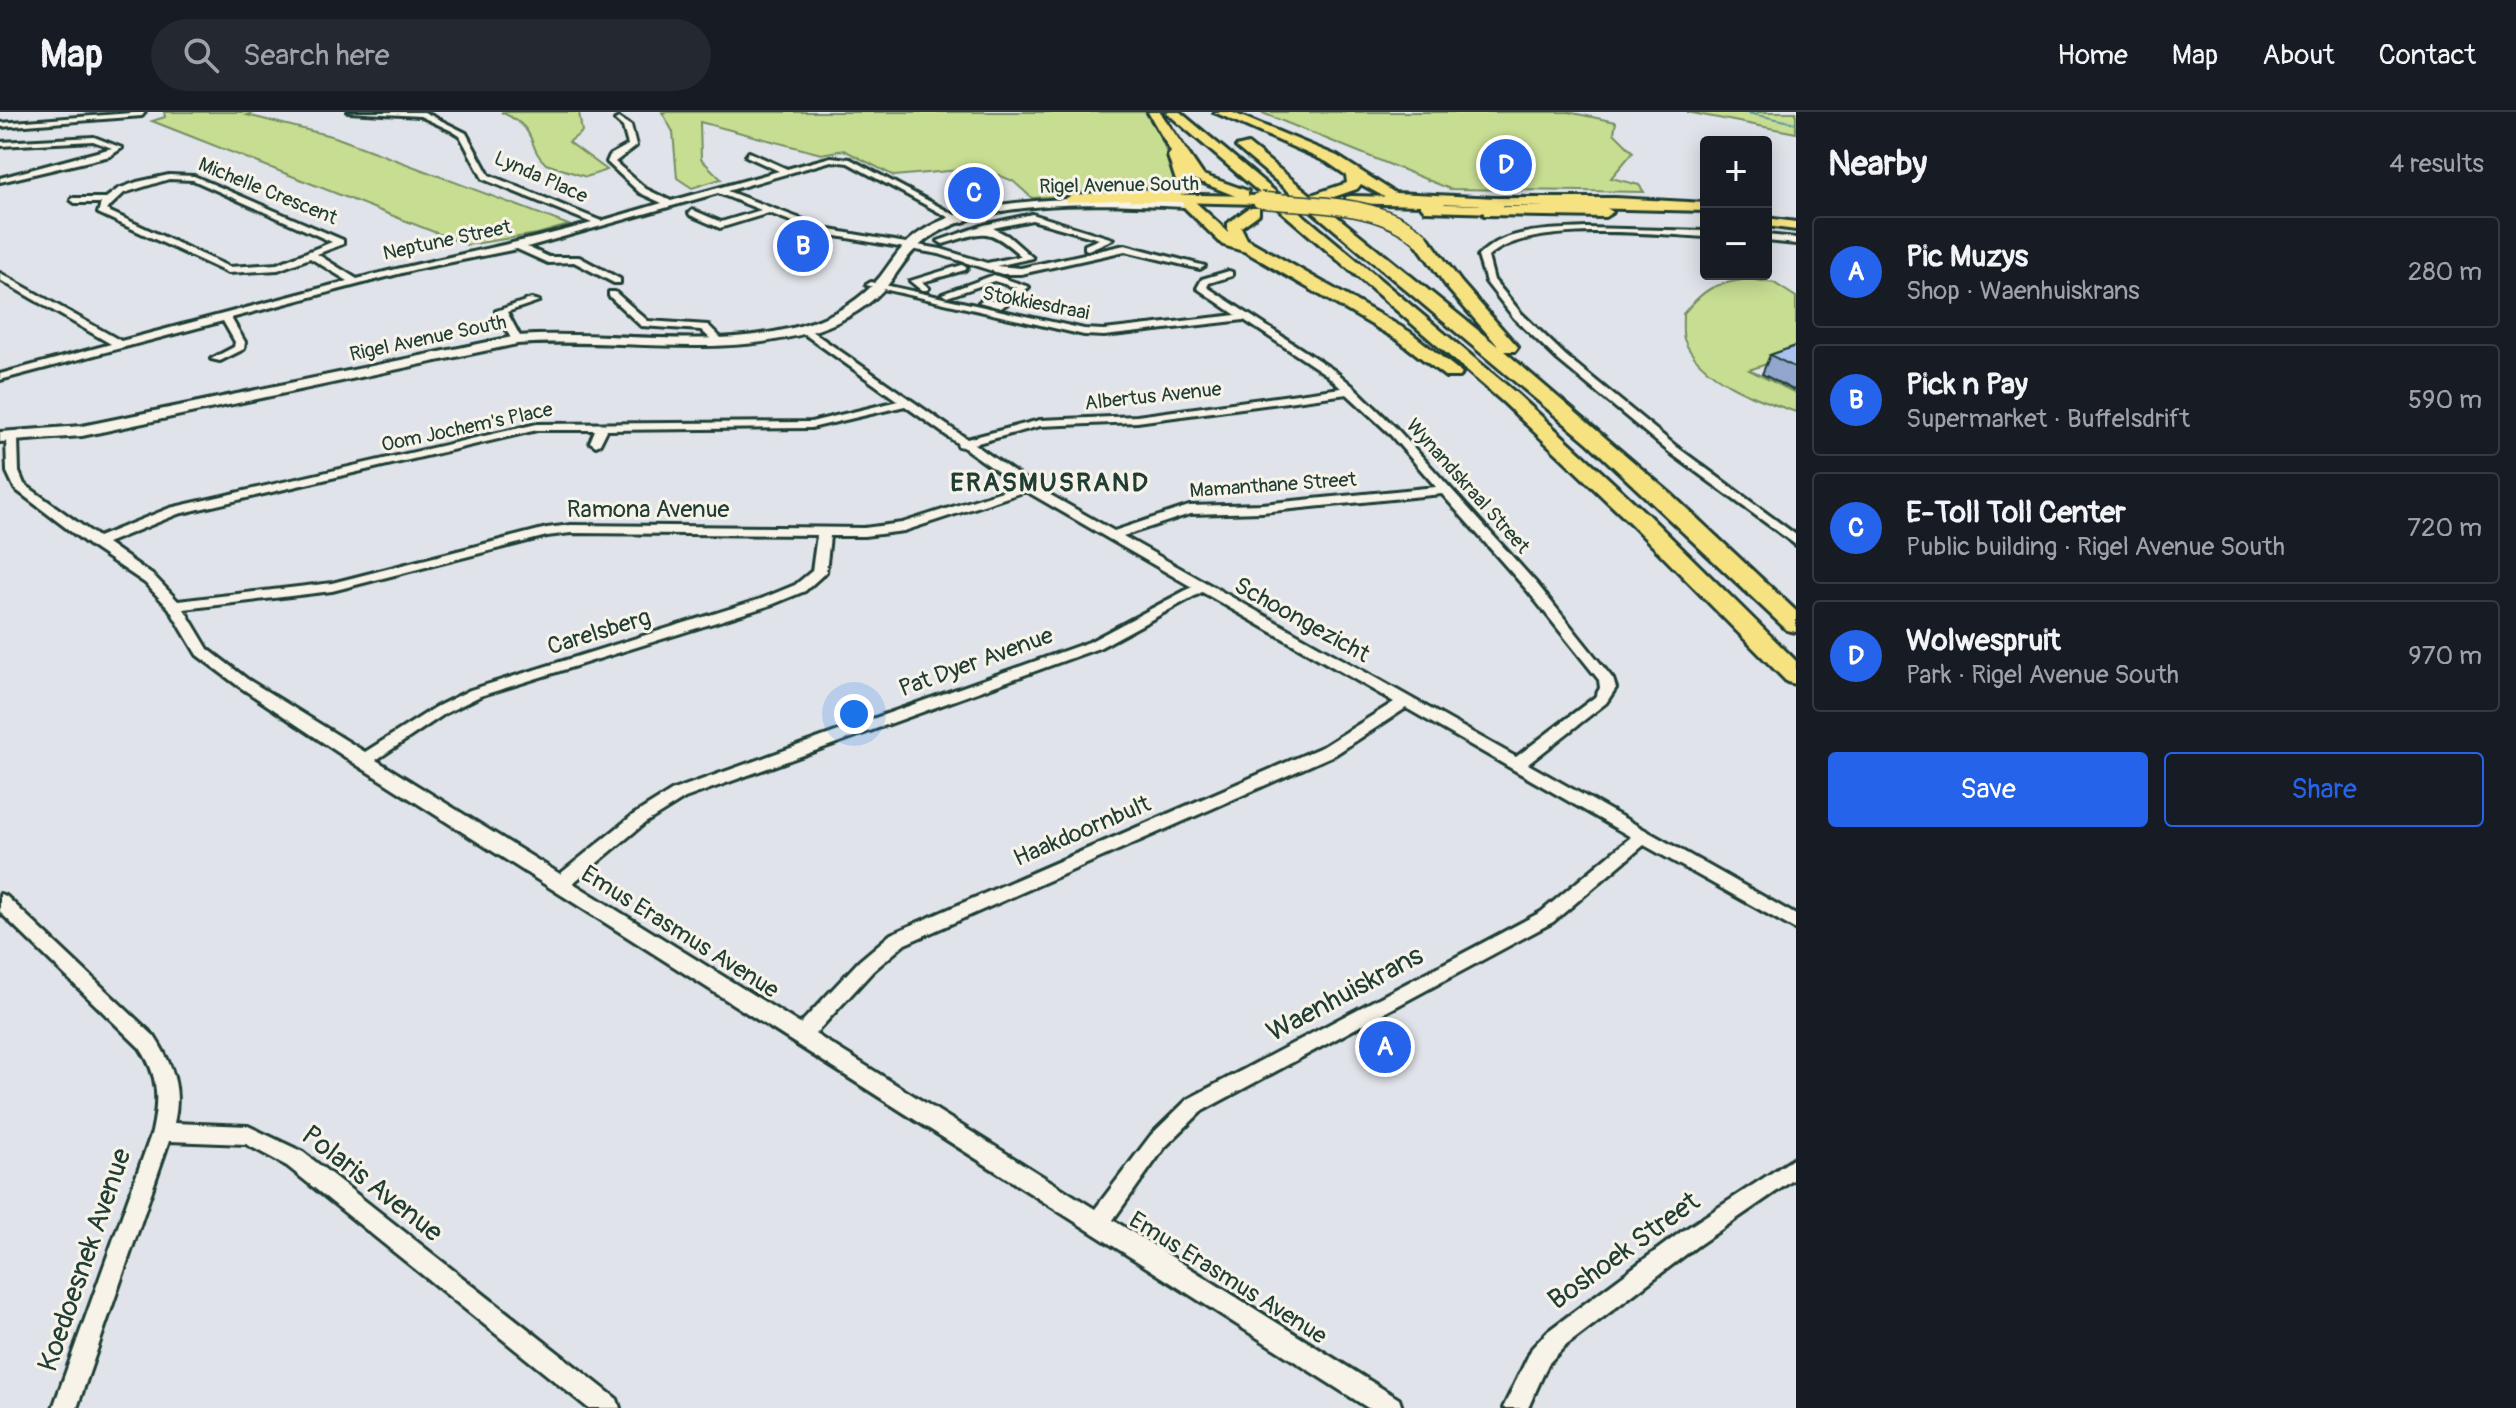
<!DOCTYPE html>
<meta charset="utf-8">
<style>
body{margin:0;font-family:Pangolin,sans-serif;background:#242831;color:#f1f3f6}
.controls{position:absolute;right:24px;top:24px;display:grid;overflow:hidden;border-radius:8px;box-shadow:0 4px 20px #0003}
.controls button{width:72px;height:72px;display:grid;place-items:center;padding:0;border:0;border-bottom:2px solid #363941;background:#171b24;color:#f1f3f6;font:40px sans-serif}
.you{position:absolute;left:854px;top:602px;width:28px;height:28px;margin:-20px;border:6px solid #fff;border-radius:50%;background:#1a73e8;box-shadow:0 0 0 12px #1a73e833}
.badge{display:grid;place-items:center;width:52px;height:52px;border-radius:50%;background:#2563eb;color:#fff;font-size:26px;font-weight:700}
.pin{position:absolute;translate:-50% -50%;border:4px solid #fff;box-shadow:0 2px 8px #0006}
.list{margin:0;padding:0;list-style:none}
h2{display:flex;justify-content:space-between;align-items:center;height:104px;margin:0;padding:0 32px;font-size:34px}
h2 small{font-size:26px;font-weight:400;color:#9ea1a6}
.list li{display:grid;grid-template-columns:52px 1fr auto;gap:24px;align-items:center;box-sizing:border-box;height:112px;margin:0 16px 16px;padding:0 16px;border:2px solid #363941;border-radius:8px}
.list b{display:block;font-size:30px;white-space:nowrap}
.list p{margin:0;font-size:26px;white-space:nowrap;color:#9ea1a6}
.list em{font-size:26px;font-style:normal;color:#9ea1a6}
.actions{display:flex;gap:16px;padding:24px 32px}
.actions a{flex:1;padding:18px 0;border:2px solid #2563eb;border-radius:8px;text-align:center;font-size:28px;color:#2563eb}
.actions .main{background:#2563eb;color:#fff}
.icon{flex:none;width:44px;height:44px;fill:none;stroke:currentColor;stroke-width:2;stroke-linecap:round;stroke-linejoin:round}
.map{position:relative;flex:none;width:1796px;height:1296px;overflow:hidden}
header{display:flex;align-items:center;gap:48px;box-sizing:border-box;height:112px;padding:0 40px;background:#171b24;border-bottom:2px solid #363941}
header strong{font-size:38px}
nav{display:flex;gap:44px;margin-inline-start:auto;font-size:28px}
.search{width:560px;height:72px;background:#242831;display:flex;align-items:center;gap:20px;box-sizing:border-box;padding:0 28px;border-radius:44px;color:#9ea1a6;font-size:30px}
main{display:flex}
aside{flex:1;background:#171b24}
.map>svg:first-child{display:block}
</style>
<header>
<strong>Map</strong>
<div class="search"><svg class="icon" aria-label="search" viewBox="0 0 24 24"><circle cx="10" cy="10" r="6"/><path d="M15 15l6 6"/></svg>Search here</div>
<nav><a>Home</a><a>Map</a><a>About</a><a>Contact</a></nav>
</header>
<main>
<div class="map">
<svg width="1796" height="1296" viewBox="0 0 1796 1296">
<rect width="100%" height="100%" fill="#e0e4ea"/>
<filter id="ink" filterUnits="userSpaceOnUse"><feTurbulence type="fractalNoise" baseFrequency=".0125" numOctaves="2"/><feDisplacementMap in="SourceGraphic" scale="16" xChannelSelector="R" yChannelSelector="G"/><feConvolveMatrix kernelMatrix="1 2 1 2 8 2 1 2 1" color-interpolation-filters="sRGB"/></filter>
<g filter="url(#ink)">
<path fill="#c7dd92" stroke="#738d63" stroke-width="2" d="M164 0H256L247 3 335 25 569 113 537 122 467 133 152 9 165 5Z
M501 0H579L582 20 569 30 607 58 586 65 546 52C525 33 541 18 501 0Z
M662 0H1145L1162 28 1178 73 1173 78 1032 86 1013 69 982 56 894 64 844 38 821 42 700 10 701 47 721 67 692 76 677 66 673 20Z
M1260 0H1568L1616 10 1614 21 1633 40 1611 66 1639 73 1644 80 1450 77Z
M1687 0H1796V21Z
M1749 167 1774 171 1796 185V242L1749 258 1796 281V300C1760 288 1698 267 1684 227 1682 221 1683 209 1683 202 1706 175 1713 172 1749 167Z"/>
<g fill="none" stroke-linecap="round" stroke-linejoin="round">
<path stroke="#5d979f" stroke-width="2" d="M1742 0 1796 11"/>
<g stroke="#1f3d34" stroke-width="6">
<path id="minor" d="M145 0 142 4 0 15V11Z
M348 0H424L466 21 489 63 601 109 662 91 640 81 607 50 610 43 628 33 623 15 615 8 619 6 631 14 636 34 615 50 646 77 671 89 779 59 746 44 749 40 787 57 831 45 850 47 966 109 959 111 848 51 831 49 727 79 830 118 941 137 987 151 1021 144C986 113 985 120 943 132L938 129 984 113 1032 102 1113 127 1088 138 1085 137V133L1099 127 1032 108 993 116 1008 124 1033 146 996 154 1021 156 1125 133 1205 154 1200 157 1125 139 1021 162H1002L939 142 825 122 769 101 720 116 690 103 689 101 693 98 721 110 761 98 718 81 527 135 549 145H579L620 167V171H614L574 150 548 151 517 137 417 157 231 206 245 230 244 237 220 249 211 247 234 235 235 230 223 209 0 268V262L111 232 0 168V161L121 229 348 169 310 146 278 158 228 161 98 101 101 91H75L71 88 72 86H106L118 77 137 70 169 63 194 64 343 128V132L317 142 357 167C436 146 514 133 592 111L483 67 460 24 450 18 420 4ZM169 67 193 68 332 130 277 152 229 155 106 98 124 81Z
M94 25 122 36 110 44 0 70V66L112 36 93 29 0 34V30Z
M1586 116 1706 119V125C1653 122 1527 108 1488 145L1494 168 1521 201 1566 244 1677 335 1796 423V433L1669 340 1558 248 1514 206 1486 170 1478 144C1505 116 1550 118 1586 116Z
M1766 123 1796 126V132L1766 129Z
M962 153 967 156 965 158 922 170 929 176 927 178H921L910 169Z
M1229 159 1232 160V164L1209 171 1207 175 1335 259 1355 276 1396 316 1537 472 1613 567 1616 576 1606 591 1528 652 1796 803V818L1644 733 1553 810 1202 999 1165 1035 1113 1108 1399 1287 1402 1296H1368L357 653 237 573 197 543 169 496 145 471 90 434 15 377 7 360 6 326 12 322 18 326 19 360 24 372 98 425 170 396 537 312 811 310 898 289 800 219 799 217 804 214 967 327 1040 308 1137 304 1341 276 1327 263 1244 208 1104 224 1084 223 866 173 871 170 1084 217 1104 218 1236 203 1197 176 1202 167ZM1347 282 1388 320 1436 375 1262 392 1189 394 1114 419 1031 372 974 332 1040 314 1137 310ZM905 294 957 331 958 334 963 335 1018 374 902 411 864 416 571 413 547 416 332 471 178 489 155 465 107 431 178 402 537 318H595L590 330 596 334 600 332 607 318 811 316ZM1026 379 1192 475 1089 530 673 678 633 703 560 762 376 648 446 601 480 584 771 493 805 479 826 460 830 424H864L904 419ZM1442 382 1527 478 1599 568 1600 576 1595 585 1516 645 1123 424 1190 402 1262 400ZM571 421 817 423 812 459 795 473 761 487 470 578 436 595 365 640 247 567 208 537 184 497 332 479 547 424ZM1202 480 1394 590 1324 634 891 822 859 849 800 912 573 771 645 711 685 686 1099 536ZM1406 596 1631 725 1541 800 1188 987 1151 1023 1095 1097 815 922 873 859 905 832 1336 642Z
M994 163 1029 175 1001 196 979 190 984 187 999 190 1017 176 994 169 947 185 942 182Z
M609 180H615L648 209 708 213 724 229 715 231 701 218 641 214 609 184Z
M531 187 539 189 507 200 522 228 513 230 496 199Z
M0 782 6 784 154 924C173 953 182 977 174 1011L248 1014 303 1040 617 1287 620 1296H588L287 1054 246 1032 169 1029 77 1296H53L152 1020C159 988 159 964 140 936L0 800Z
M1796 1045V1066L1697 1134 1564 1235 1548 1252 1528 1296H1503L1532 1236 1548 1219 1681 1120Z"/>
</g>
<g stroke="#1f3d34" stroke-width="6">
<path id="secondary" d="M1087 86 1188 87 1194 91 1188 95C1112 92 982 82 921 132 908 142 900 157 890 170 871 194 843 210 814 219 719 248 615 225 517 232L82 324 0 330V320L82 314 517 224C610 217 720 241 809 211 836 203 862 187 880 165 890 152 898 138 911 127 956 90 1031 89 1087 86Z"/>
</g>
<g stroke="#1f3d34" stroke-width="6">
<path id="primary" d="M1135 82 1260 84 1266 88 1260 92 1130 89V83Z
M1351 84 1440 86 1445 92 1480 93V87L1485 86H1615L1706 91V99L1503 94 1506 97 1500 101 1425 99 1420 93 1346 91V85Z
M1766 106 1796 110V118L1766 114Z"/>
</g>
<g stroke="#1f3d34" stroke-width="6">
<path id="motorway" d="M1148 0H1160L1203 63 1248 79V85H1238L1191 66 1193 73 1189 81 1164 86 1067 90 1065 87 1072 83 1178 75 1168 44 1171 40Z
M1166 0H1180L1517 282 1647 402 1796 549V572L1787 570 1631 412 1503 290Z
M1214 0H1231L1337 44 1395 81 1516 87 1518 90 1511 94 1392 89 1361 72 1357 77 1319 90 1500 236 1449 178 1413 127 1427 124 1461 170 1518 235 1515 239H1504L1671 382 1796 499V520L1787 518 1588 331 1236 35 1248 32 1311 83 1347 71 1346 63 1327 50Z
M1183 88H1193L1228 120V111L1249 96H1259V102L1241 115 1247 127 1410 220 1462 261 1460 265H1446L1398 228 1246 140 1223 133 1183 94Z
M1489 95H1605L1613 100 1605 105 1484 103V97Z"/>
</g>
<use href="#minor" fill="#f7f3e8" fill-rule="evenodd"/>
<use href="#secondary" fill="#f7f3e8" fill-rule="evenodd"/>
<use href="#primary" fill="#f7e281" fill-rule="evenodd"/>
<use href="#motorway" fill="#f7e281" fill-rule="evenodd"/>
<g stroke="#1f3d34" stroke-width="18" stroke-linecap="butt">
<path id="motorway-bridge" d="M1260 88C1315 94 1377 89 1421 127"/>
</g>
<use href="#motorway-bridge" stroke="#f7e281" stroke-width="15"/>
</g>
<path fill="#92a7ce" stroke="#1f3d34" stroke-width="2" d="M1796 234V276L1793 278 1762 262 1770 243Z"/>
<path fill="#aac2ef" stroke="#1f3d34" stroke-width="2" d="M1796 234V256L1770 243Z"/>
</g>
<g text-anchor="middle" dominant-baseline="central" stroke-width="6" stroke-linejoin="round" paint-order="stroke">
<g font-size="20" fill="#1f3d34" stroke="#f7f3e8">
<text transform="translate(541 65) rotate(24)">Lynda Place</text>
<text transform="translate(1119 73) rotate(-1)">Rigel Avenue South</text>
<text transform="translate(268 79) rotate(22)">Michelle Crescent</text>
<text transform="translate(447 128) rotate(-12)">Neptune Street</text>
<text transform="translate(1036 191) rotate(11)">Stokkiesdraai</text>
<text transform="translate(428 226) rotate(-12)">Rigel Avenue South</text>
<text transform="translate(1153 284) rotate(-6)">Albertus Avenue</text>
<text transform="translate(467 315) rotate(-12)">Oom Jochem's Place</text>
<text transform="translate(1273 373) rotate(-4)">Mamanthane Street</text>
<text transform="translate(1468 374) rotate(48)">Wynandskraal Street</text>
</g>
<g font-size="24" fill="#1f3d34" stroke="#f7f3e8">
<text x="648" y="397">Ramona Avenue</text>
<text transform="translate(1302 508) rotate(29)">Schoongezicht</text>
<text transform="translate(599 520) rotate(-17)">Carelsberg</text>
<text transform="translate(976 550) rotate(-20)">Pat Dyer Avenue</text>
<text transform="translate(1082 719) rotate(-23)">Haakdoornbult</text>
<text transform="translate(680 820) rotate(32)">Emus Erasmus Avenue</text>
<text transform="translate(1228 1166) rotate(32)">Emus Erasmus Avenue</text>
</g>
<g font-size="26" font-weight="bold" letter-spacing="2" fill="#1f3d34" stroke="#f7f3e8">
<text x="1050" y="371">ERASMUSRAND</text>
</g>
<g font-size="28" fill="#1f3d34" stroke="#f7f3e8">
<text transform="translate(1345 882) rotate(-28)">Waenhuiskrans</text>
<text transform="translate(372 1072) rotate(38)">Polaris Avenue</text>
<text transform="translate(1624 1139) rotate(-36)">Boshoek Street</text>
<text transform="translate(85 1148) rotate(-71)">Koedoesnek Avenue</text>
</g>
</g>
</svg>
<div class="controls">
<button>+</button>
<button>−</button>
</div>
<div class="you"></div>
<div class="pin badge" style="left:1385px;top:935px">A</div>
<div class="pin badge" style="left:803px;top:134px">B</div>
<div class="pin badge" style="left:974px;top:81px">C</div>
<div class="pin badge" style="left:1506px;top:53px">D</div>
</div>
<aside>
<h2>Nearby<small>4 results</small></h2>
<ul class="list">
<li><span class="badge">A</span><div><b>Pic Muzys</b><p>Shop · Waenhuiskrans</p></div><em>280 m</em></li>
<li><span class="badge">B</span><div><b>Pick n Pay</b><p>Supermarket · Buffelsdrift</p></div><em>590 m</em></li>
<li><span class="badge">C</span><div><b>E-Toll Toll Center</b><p>Public building · Rigel Avenue South</p></div><em>720 m</em></li>
<li><span class="badge">D</span><div><b>Wolwespruit</b><p>Park · Rigel Avenue South</p></div><em>970 m</em></li>
</ul>
<div class="actions"><a class="main">Save</a><a>Share</a></div>
</aside>
</main>
